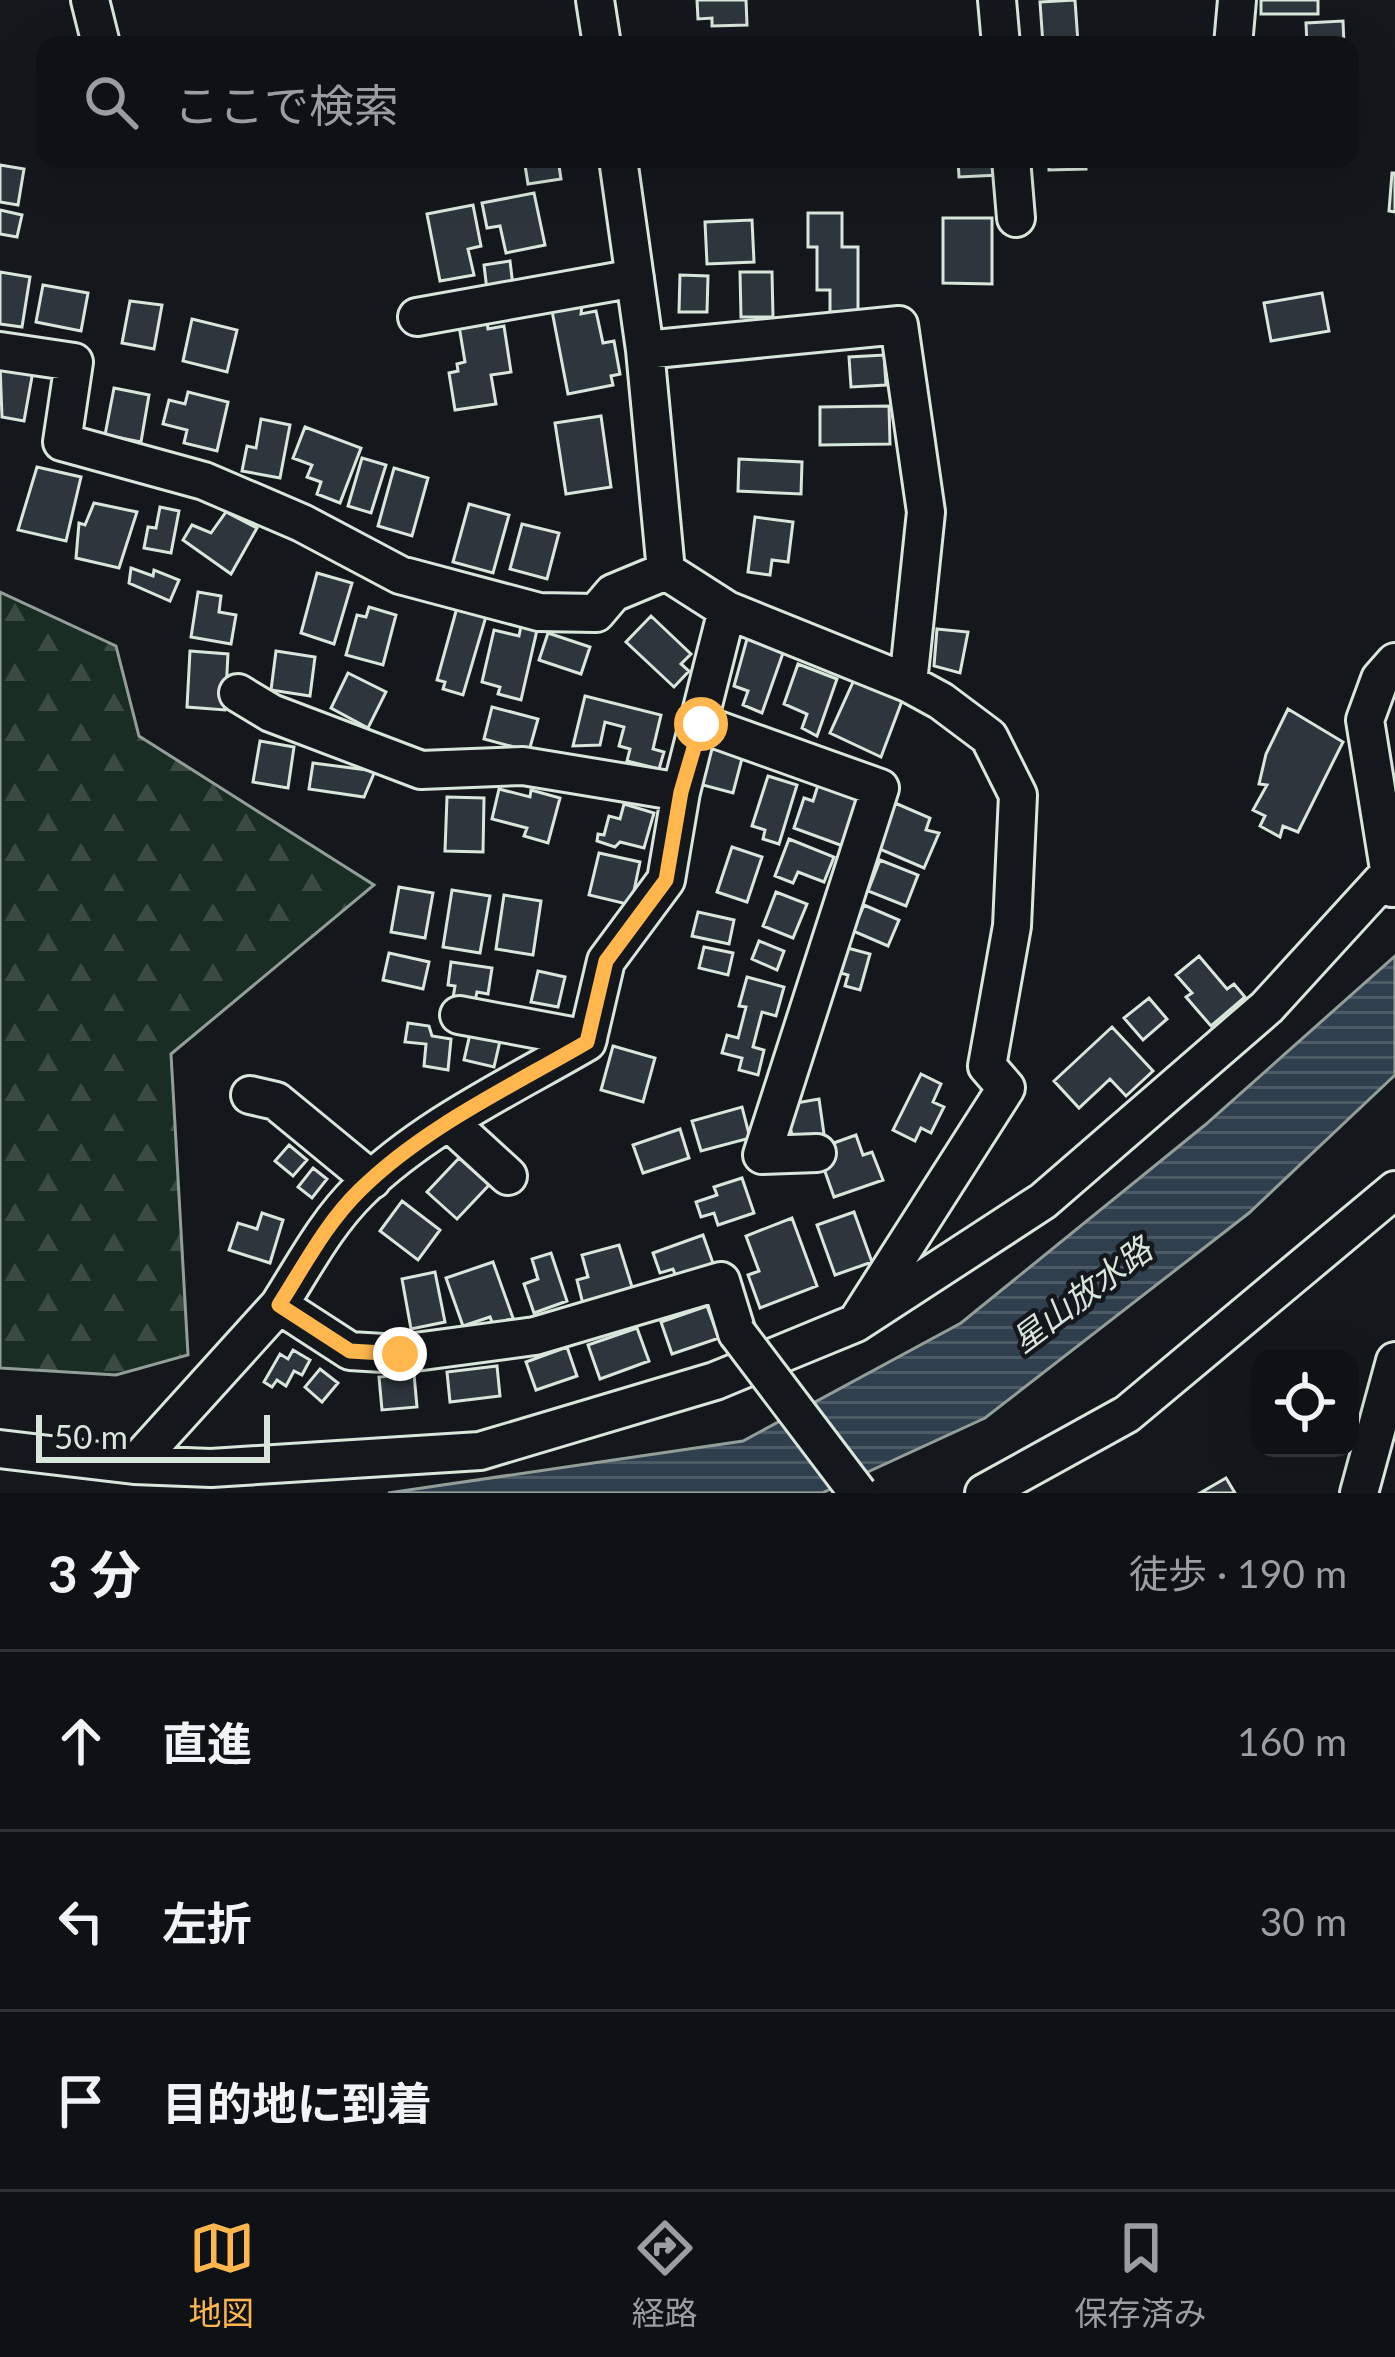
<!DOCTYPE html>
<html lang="ja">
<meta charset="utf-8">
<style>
body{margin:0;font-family:Lato,"Noto Sans JP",sans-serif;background:#1d2022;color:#f1f3f6}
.controls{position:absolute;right:36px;bottom:36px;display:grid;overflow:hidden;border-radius:24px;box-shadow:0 12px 48px #0002}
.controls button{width:108px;height:108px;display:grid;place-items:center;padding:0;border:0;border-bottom:3px solid #2f3234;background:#0f1215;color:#f1f3f6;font:60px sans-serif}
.scale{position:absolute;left:36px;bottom:30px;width:234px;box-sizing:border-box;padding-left:12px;border:6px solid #d8e6dc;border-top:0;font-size:33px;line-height:42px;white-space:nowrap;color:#d8e6dc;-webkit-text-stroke:9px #14181c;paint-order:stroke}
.stop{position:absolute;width:36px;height:36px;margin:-27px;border:9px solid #ffb74d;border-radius:50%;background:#fff}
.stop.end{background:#ffb74d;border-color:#fff;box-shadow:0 3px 12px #0008}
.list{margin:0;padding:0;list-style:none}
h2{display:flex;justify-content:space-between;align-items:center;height:156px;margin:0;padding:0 48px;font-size:51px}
h2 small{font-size:39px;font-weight:400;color:#9b9ea0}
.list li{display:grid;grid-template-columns:78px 1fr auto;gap:36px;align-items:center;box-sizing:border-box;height:180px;padding:0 48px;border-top:3px solid #2f3234}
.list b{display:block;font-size:45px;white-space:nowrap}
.list em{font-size:39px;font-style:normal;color:#9b9ea0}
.icon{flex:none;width:66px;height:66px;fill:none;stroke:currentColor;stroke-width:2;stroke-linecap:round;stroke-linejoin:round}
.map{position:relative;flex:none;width:1395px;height:1493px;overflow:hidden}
.search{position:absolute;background:#0f1215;box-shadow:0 12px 48px #0002;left:36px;right:36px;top:36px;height:132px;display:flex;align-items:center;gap:30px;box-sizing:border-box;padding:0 42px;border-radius:24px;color:#9b9ea0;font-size:45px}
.sheet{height:696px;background:#0f1215}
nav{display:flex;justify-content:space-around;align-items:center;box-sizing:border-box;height:168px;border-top:3px solid #2f3234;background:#0f1215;font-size:33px;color:#9b9ea0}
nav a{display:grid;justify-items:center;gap:6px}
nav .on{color:#ffb74d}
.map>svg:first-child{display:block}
</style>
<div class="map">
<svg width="1395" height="1493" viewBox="0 0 1395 1493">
<defs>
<pattern id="forest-firs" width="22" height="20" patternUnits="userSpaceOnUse" patternTransform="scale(3)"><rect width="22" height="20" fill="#1a2d24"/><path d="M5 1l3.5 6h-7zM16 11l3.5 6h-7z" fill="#3b4b43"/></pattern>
<pattern id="water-rules" width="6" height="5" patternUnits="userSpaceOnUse" patternTransform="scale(3)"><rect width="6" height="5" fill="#2f3f4d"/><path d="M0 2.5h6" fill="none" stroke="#4c5b66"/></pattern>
</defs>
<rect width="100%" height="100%" fill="#14181c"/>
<path fill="url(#forest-firs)" stroke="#939e99" stroke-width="3" d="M0 592 116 646 139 736 374 885 171 1054 188 1355 116 1375 0 1368Z"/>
<path fill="url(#water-rules)" stroke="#939e99" stroke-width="3" d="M1395 956V1075L1249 1213 985 1418 822 1493H388L743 1441 961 1323 1205 1125Z"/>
<path fill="#2c363c" stroke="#d8e6dc" stroke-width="3" d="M697 0H746L747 25 712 26V18L698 19Z
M1075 0 1078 43 1043 45 1040 2Z
M1261 0H1318V14H1261Z
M1343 21 1344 45H1307L1306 23Z
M524 159H558L561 179 528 184Z
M958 159H998L999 175 959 177Z
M1049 159H1086V169L1049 170Z
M0 165 24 169 18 205 0 202Z
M1392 173H1395V212L1389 211Z
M534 193 545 245 506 253 500 226 487 228 482 203Z
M473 205 481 246 468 249 474 275 440 281 427 214Z
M0 210 22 215 17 237 0 234Z
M808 213H842V247H858V312H830V290H817V247H808Z
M943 218H992V284L943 283Z
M752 220 754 262 707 264 705 222Z
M510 261 513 286 487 290 484 265Z
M0 272 30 277 22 327 0 324Z
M740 272H772L773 317H741Z
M680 275 708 276 707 312H679Z
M43 285 88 293 81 331 36 322Z
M1322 293 1329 331 1271 341 1264 303Z
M130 301 162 305 154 349 122 343Z
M582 305 581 314 596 311 603 343 614 341 620 374 611 376 613 385 568 394 552 311Z
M192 319 237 330 227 372 183 361Z
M487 321 488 329 504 326 511 372 491 375 496 404 455 410 449 373 458 371 457 364 465 362 459 326Z
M884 355 886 385 851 387 849 357Z
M0 365 33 371 24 421 2 417Z
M114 388 149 395 141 442 105 435Z
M188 392 228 402 217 451 184 443 187 430 163 424 169 400 185 404Z
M889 406 890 444 820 445V407Z
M601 416 611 487 566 494 555 423Z
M261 419 290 425 280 478 242 471 247 446 256 448Z
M305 427 361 448 340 503 317 494 321 482 307 477 312 465 293 458Z
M362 458 386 465 371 513 348 506Z
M739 459 802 462 801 494 738 491Z
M37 467 81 477 66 541 18 530Z
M394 468 428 478 412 536 378 526Z
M94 503 137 512 119 568 76 558 79 523 85 525Z
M469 504 509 515 493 573 453 562Z
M160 507 179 511 171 553 144 548 148 527 156 528Z
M226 512 257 528 231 574 183 540 192 525 211 533Z
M755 517 793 522 788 562 772 560 770 575 748 572Z
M522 524 559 533 547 579 510 569Z
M131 568 153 576 154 570 179 580 170 601 129 583Z
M317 573 352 583 334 644 301 633Z
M198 592 221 596 219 612 236 615 231 644 191 637Z
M458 604 487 613 463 695 443 689 445 682 437 680Z
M369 607 396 615 383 665 346 655 357 615 366 617Z
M651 616 691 654 681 664 689 671 674 687 626 642Z
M521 626 537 630 521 700 498 694 500 687 482 682 494 630 519 636Z
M937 629 968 632 960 673 934 666Z
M548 633 590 647 581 674 539 660Z
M747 639 783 653 762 713 743 705 748 691 734 686Z
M190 651 228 654 225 710 187 707Z
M276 651 315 657 310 696 271 690Z
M798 664 837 679 817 736 802 728 807 714 784 704Z
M348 673 386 692 368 728 331 708Z
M854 680 902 701 881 757 830 733Z
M585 696 661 715 653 749 664 752 659 769 627 761 630 749 619 746 624 727 605 722 600 745 573 746Z
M492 707 538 719 529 751 484 739Z
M1288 709 1343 742 1298 832 1283 826 1280 837 1260 826 1265 816 1253 810 1267 785 1259 784 1266 754Z
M711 738 745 747 733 793 699 784Z
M260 741 294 747 288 788 253 782Z
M313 763 375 771 364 797 309 789Z
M768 776 797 785 779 844 763 839 765 830 752 826Z
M820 779 861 793 843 846 794 828 804 798 813 801Z
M499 789 530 797 531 790 560 798 548 843 524 836 527 828 492 819Z
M447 797 484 798 483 852 445 851Z
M895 803 930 818 926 830 939 833 924 868 875 847Z
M624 804 654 813 644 848 620 842 615 847 597 841 598 834 604 835 609 816 620 819Z
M789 839 834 857 824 882 798 872 793 883 775 876Z
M732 847 762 857 747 902 717 892Z
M599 853 640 862 631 905 589 895Z
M880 860 918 875 906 906 868 891Z
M399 887 433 893 425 938 391 932Z
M452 890 490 896 480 953 443 947Z
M776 892 807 904 793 938 763 926Z
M504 895 541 901 533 955 496 949Z
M864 905 899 920 888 946 853 931Z
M698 912 734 920 729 944 692 936Z
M759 941 784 951 777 970 752 959Z
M704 947 733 953 728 975 699 968Z
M844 947 870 954 860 990 845 986 848 975 837 972Z
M389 953 429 962 423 989 383 980Z
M1199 956 1227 989 1234 984 1245 997 1211 1026 1186 997 1192 993 1176 975Z
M451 962 492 968 488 994 477 992 475 1001 453 998 455 986 448 985Z
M538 971 565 977 558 1007 531 1002Z
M747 977 784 987 776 1016 762 1012 753 1047 764 1050 758 1075 739 1070 742 1058 722 1053 727 1035 738 1038 746 1007 739 1006Z
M1149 998 1167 1019 1143 1040 1124 1018Z
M408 1023 429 1026 432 1036 451 1039 448 1070 424 1066 426 1044 405 1042Z
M1112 1027 1153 1071 1126 1096 1110 1079 1079 1108 1054 1081Z
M470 1034 500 1041 494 1067 464 1060Z
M613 1046 655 1058 643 1102 601 1090Z
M921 1074 941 1084 933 1102 944 1107 931 1133 921 1128 915 1141 893 1130Z
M819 1099 824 1134 793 1139 785 1105Z
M742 1107 750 1138 701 1151 692 1121Z
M680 1129 689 1158 643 1173 633 1145Z
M856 1135 863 1155 872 1152 883 1180 834 1197 817 1149Z
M289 1145 307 1160 293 1176 275 1161Z
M459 1158 489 1185 457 1219 427 1192Z
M313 1168 327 1179 312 1198 298 1187Z
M742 1178 754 1213 718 1225 714 1213 701 1217 696 1202 717 1195 714 1187Z
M402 1201 440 1230 418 1260 380 1231Z
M854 1212 872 1262 835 1275 817 1225Z
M262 1213 283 1220 270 1263 229 1250 238 1223 257 1229Z
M792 1218 817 1286 760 1308 748 1275 759 1271 746 1236Z
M703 1235 714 1266 677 1280 673 1269 660 1273 653 1253Z
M619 1245 633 1290 583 1304 577 1280 588 1277 582 1255Z
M551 1253 567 1301 534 1313 524 1284 538 1279 532 1259Z
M493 1262 513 1318 493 1325 490 1317 463 1326 446 1278Z
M435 1272 445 1322 411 1329 402 1279Z
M707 1306 719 1338 672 1354 661 1322Z
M637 1328 649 1361 600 1379 588 1345Z
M567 1347 577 1376 536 1390 526 1362Z
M293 1350 310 1360 302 1375 294 1371 286 1386 277 1380 272 1387 264 1382 280 1354 288 1359Z
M497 1366 500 1396 450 1402 447 1372Z
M320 1369 338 1383 322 1402 305 1387Z
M414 1374 417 1407 382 1410 379 1377Z
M1226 1478 1235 1493H1200Z"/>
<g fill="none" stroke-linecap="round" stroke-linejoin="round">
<g stroke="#d8e6dc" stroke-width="42">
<path id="minor" d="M90 0 101 44
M595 0 602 45
M997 0 1001 45
M1233 45 1237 0
M618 159 645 350 666 571
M1011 159 1016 218
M417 317 635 278
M645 350 899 325 926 512 908 683
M0 351 74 362 62 442 204 481 302 523 400 575 539 612 596 613 613 593 666 571 727 610 908 683 941 701 989 737 1018 795 1012 926 987 1066 1006 1088 856 1323
M238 693 271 713 421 770 523 766 681 792
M701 724 880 788 762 1155 817 1153
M1392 888 1365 720 1380 679 1395 662
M459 1015 588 1039
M250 1095 276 1101 372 1180
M449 1122 508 1176
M279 1305C304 1266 326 1223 360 1190 424 1127 510 1087 587 1042L606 961 666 880 681 792 727 610
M0 1449 134 1465 279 1305 350 1351 400 1354 535 1336 721 1281 737 1333
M134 1465 211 1468 480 1451 715 1381 856 1323 1043 1201 1267 1007 1395 867
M984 1493 1127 1414 1395 1190
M1359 1493 1395 1361"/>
</g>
<use href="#minor" stroke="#14181c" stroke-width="36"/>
<g stroke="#d8e6dc" stroke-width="42" stroke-linecap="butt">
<path id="minor-bridge" d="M737 1333 858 1493"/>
</g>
<use href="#minor-bridge" stroke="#14181c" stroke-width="36"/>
</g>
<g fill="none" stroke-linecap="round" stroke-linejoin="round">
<path stroke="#ffb74d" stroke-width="15" d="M400 1354 350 1351 279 1305C304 1266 326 1223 360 1190 424 1127 510 1087 587 1042L606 961 666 880 681 792 701 724"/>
</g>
<g text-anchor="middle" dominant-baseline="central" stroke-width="9" stroke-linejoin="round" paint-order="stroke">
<g font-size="33" font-style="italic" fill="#d8e6dc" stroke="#14181c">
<text transform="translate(1081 1294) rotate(-37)">星山放水路</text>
</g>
</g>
</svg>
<div class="controls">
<button><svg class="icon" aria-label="locate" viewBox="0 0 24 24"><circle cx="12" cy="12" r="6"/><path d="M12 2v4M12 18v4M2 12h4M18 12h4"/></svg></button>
</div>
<div class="scale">50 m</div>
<div class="stop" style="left:701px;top:724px"></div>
<div class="stop end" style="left:400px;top:1354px"></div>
<div class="search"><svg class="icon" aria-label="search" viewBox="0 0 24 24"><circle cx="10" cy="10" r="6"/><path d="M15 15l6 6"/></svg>ここで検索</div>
</div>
<section class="sheet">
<h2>3 分<small>徒歩 · 190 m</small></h2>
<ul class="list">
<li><svg class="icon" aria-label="ahead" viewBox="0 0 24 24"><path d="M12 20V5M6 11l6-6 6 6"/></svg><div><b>直進</b></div><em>160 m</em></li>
<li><svg class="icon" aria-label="left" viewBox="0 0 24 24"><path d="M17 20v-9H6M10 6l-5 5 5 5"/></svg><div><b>左折</b></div><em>30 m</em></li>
<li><svg class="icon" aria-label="arrive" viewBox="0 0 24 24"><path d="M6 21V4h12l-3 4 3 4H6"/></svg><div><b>目的地に到着</b></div></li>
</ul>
</section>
<nav>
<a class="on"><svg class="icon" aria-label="map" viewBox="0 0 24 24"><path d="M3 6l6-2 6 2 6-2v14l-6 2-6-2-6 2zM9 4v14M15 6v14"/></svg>地図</a>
<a><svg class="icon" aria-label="directions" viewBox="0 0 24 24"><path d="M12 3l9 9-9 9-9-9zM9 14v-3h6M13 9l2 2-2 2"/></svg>経路</a>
<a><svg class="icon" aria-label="saved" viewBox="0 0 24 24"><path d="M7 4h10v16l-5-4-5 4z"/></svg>保存済み</a>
</nav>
